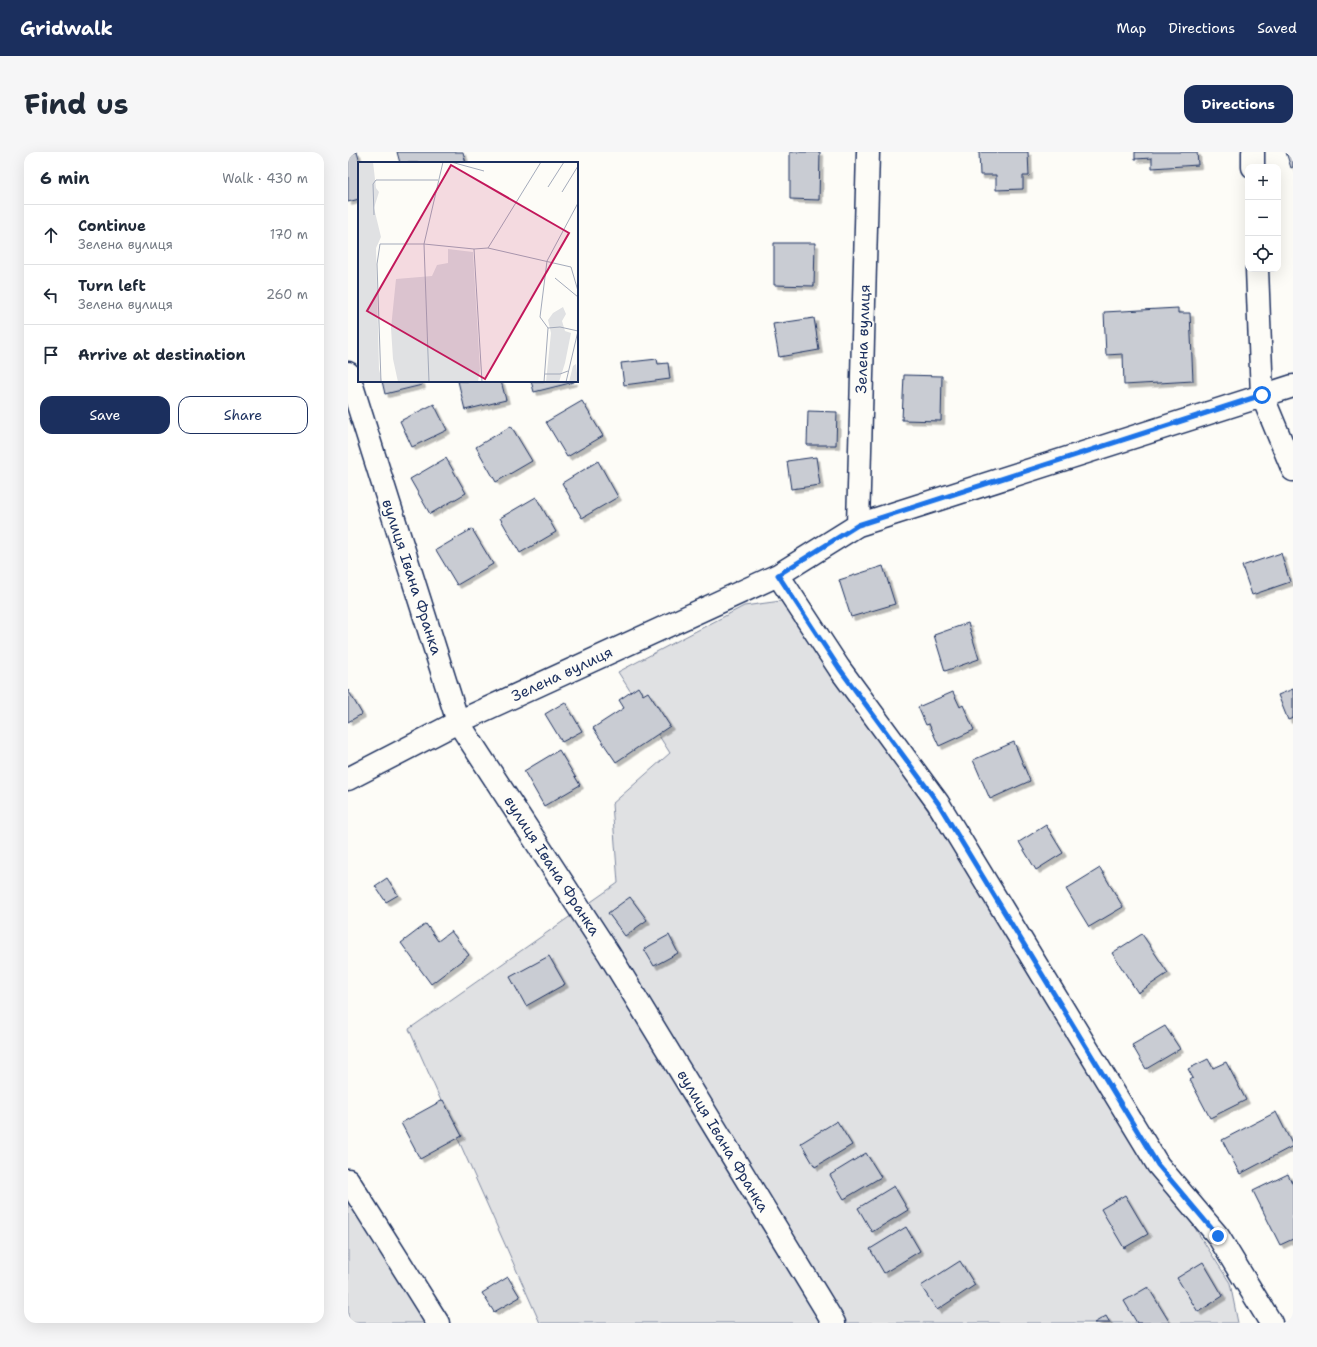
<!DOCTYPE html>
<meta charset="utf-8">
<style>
body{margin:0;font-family:"Shantell Sans",sans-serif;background:#f6f6f7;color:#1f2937}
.controls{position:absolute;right:12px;top:12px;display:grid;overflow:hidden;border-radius:8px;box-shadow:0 4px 16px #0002}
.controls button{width:36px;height:36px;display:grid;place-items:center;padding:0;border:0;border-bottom:1px solid #e0e1e3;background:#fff;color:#1f2937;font:20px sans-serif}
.stop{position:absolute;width:12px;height:12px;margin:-9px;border:3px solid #1a73e8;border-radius:50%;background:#fff}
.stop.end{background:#1a73e8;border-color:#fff;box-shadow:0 1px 4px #0008}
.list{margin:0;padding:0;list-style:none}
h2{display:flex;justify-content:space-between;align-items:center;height:52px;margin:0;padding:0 16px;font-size:17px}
h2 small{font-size:13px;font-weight:400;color:#747a83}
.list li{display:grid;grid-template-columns:26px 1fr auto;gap:12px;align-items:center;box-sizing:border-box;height:60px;padding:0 16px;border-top:1px solid #e0e1e3}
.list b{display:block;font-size:15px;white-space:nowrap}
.list p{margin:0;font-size:13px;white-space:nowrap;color:#747a83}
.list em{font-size:13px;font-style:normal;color:#747a83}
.actions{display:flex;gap:8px;padding:12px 16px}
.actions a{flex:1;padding:9px 0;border:1px solid #1b2f5e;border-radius:12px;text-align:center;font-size:14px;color:#1b2f5e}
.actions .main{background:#1b2f5e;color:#fff}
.icon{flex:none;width:22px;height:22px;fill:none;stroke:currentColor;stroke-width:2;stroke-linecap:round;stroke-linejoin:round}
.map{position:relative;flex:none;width:945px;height:1171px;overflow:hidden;border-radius:12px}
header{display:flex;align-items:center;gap:24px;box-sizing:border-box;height:56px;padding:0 20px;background:#1b2f5e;color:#fff}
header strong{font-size:19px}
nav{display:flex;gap:22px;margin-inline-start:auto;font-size:14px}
.intro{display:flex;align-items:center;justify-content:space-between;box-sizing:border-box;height:96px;padding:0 24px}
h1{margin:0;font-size:28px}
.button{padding:10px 18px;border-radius:12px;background:#1b2f5e;color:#fff;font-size:14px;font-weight:700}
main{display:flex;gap:24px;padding:0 24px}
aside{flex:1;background:#fff;border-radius:12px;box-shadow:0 4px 16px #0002}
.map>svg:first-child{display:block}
</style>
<header>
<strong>Gridwalk</strong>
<nav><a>Map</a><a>Directions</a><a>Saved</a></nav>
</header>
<div class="intro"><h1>Find us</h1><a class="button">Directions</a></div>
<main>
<aside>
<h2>6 min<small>Walk · 430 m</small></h2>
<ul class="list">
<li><svg class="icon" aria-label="ahead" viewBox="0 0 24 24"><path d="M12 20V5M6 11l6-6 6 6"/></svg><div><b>Continue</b><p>Зелена вулиця</p></div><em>170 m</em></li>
<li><svg class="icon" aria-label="left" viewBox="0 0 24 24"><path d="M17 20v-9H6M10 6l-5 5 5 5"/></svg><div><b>Turn left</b><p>Зелена вулиця</p></div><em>260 m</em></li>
<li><svg class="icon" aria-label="arrive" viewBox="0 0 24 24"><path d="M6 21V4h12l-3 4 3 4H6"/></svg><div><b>Arrive at destination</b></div></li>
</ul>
<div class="actions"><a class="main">Save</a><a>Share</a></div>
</aside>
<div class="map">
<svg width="945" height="1171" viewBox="0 0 945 1171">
<defs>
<filter id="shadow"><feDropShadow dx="3.5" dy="3.5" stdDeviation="0" flood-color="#0004"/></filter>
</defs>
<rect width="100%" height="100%" fill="#fdfcf7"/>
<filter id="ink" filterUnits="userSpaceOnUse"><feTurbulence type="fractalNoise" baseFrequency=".025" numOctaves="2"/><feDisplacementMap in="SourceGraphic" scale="8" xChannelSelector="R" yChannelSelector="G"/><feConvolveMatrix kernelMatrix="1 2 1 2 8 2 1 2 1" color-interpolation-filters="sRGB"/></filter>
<g filter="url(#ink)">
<path fill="#e0e1e3" stroke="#7e88a0" d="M433 449 579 657 882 1131 890 1171H192L61 877 270 731 264 652 322 601 270 520 396 454Z
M0 1037 82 1171H0Z"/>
<path fill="#c9ccd3" stroke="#1b2f5e" filter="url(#shadow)" d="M0 0H9L12 11 11 47 0 50Z
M49 0H115L118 11H52Z
M442 0H472L471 48 442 47Z
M631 0H680L681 24H675V37L648 38V23H632Z
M787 0H849L850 13 804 16V6L787 7Z
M938 0H945V15L943 16Z
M426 91H467L466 134 426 133Z
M830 156V161H842L845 229 776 233 775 202 758 203 756 160Z
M466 166 471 198 431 205 425 172Z
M309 207 310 212 320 211 322 227 276 233 273 211Z
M556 223 594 224 593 269 554 268Z
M34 229H73L74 233 37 242Z
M110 229H153L158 248 117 258Z
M183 229H226V230L186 240Z
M234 249 255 284 219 305 198 270Z
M86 252 99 278 64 295 52 269Z
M460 259 489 260 488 293H459Z
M163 274 184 309 148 330 128 295Z
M468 305 472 333 443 337 439 309Z
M98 306 118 341 82 362 62 327Z
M250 309 270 345 234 366 214 331Z
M188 345 208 380 172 401 152 366Z
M124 377 145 412 109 433 88 398Z
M933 401 942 430 904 443 894 414Z
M535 414 547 452 503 465 491 428Z
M620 471 631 507 597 519 586 483Z
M290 535 295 543 300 540 322 574 268 610 245 576 276 556 271 548Z
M945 537V566L940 568 930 543Z
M0 538 14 562 0 570Z
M605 540 612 555 615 553 626 578 591 594 581 572 578 573 570 555Z
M217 550 234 579 214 590 197 562Z
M666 590 682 629 642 647 625 608Z
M211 598 232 633 196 654 176 619Z
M698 673 715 701 688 718 671 690Z
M752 716 775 755 741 775 718 737Z
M39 726 50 743 38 750 27 734Z
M282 745 299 768 277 784 260 761Z
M78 772 90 789 103 779 121 803 83 832 53 791Z
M794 782 820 821 790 841 764 801Z
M321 783 330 801 306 814 296 797Z
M201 804 217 832 178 854 162 825Z
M817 874 832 897 798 917 784 893Z
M860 907 865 916 878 910 898 948 862 966 842 928 845 926 840 917Z
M95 948 114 984 72 1007 53 971Z
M928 960 945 994 892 1022 874 988Z
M489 969 504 993 467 1015 453 991Z
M518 1001 533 1025 496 1047 482 1023Z
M940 1022 945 1033V1087L932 1093 905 1039Z
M546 1034 560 1058 524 1080 510 1056Z
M777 1043 800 1082 776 1096 753 1057Z
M558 1075 572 1099 536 1121 522 1097Z
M612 1109 627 1133 589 1158 573 1134Z
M855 1110 875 1144 850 1160 829 1126Z
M160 1125 172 1145 146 1160 134 1141Z
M800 1135 822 1171H789L776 1149Z
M758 1164 762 1171H746Z"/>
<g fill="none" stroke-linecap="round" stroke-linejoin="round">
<g stroke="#1b2f5e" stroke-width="25">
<path id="minor" d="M520 0 510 373 430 423 491 516 590 651 810 1013 870 1084 923 1171
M905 0V15
M909 117 914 243 945 318
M0 221 110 570 261 802 486 1171
M510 373 945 234
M0 627 110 570 430 423
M0 1028 90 1171"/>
</g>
<use href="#minor" stroke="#fdfcf7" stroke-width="22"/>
</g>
</g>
<g fill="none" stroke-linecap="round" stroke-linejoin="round" filter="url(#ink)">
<path stroke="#1a73e8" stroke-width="5" d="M870 1084 810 1013 590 651 491 516 430 423 510 373 914 243"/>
</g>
<g text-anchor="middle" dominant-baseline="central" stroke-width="3" stroke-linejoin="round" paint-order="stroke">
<g font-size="15" fill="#1b2f5e" stroke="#fdfcf7">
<text transform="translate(515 187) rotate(-88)">Зелена вулиця</text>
<text transform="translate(64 425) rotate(72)">вулиця Івана Франка</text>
<text transform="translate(214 522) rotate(-25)">Зелена вулиця</text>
<text transform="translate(204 714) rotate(57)">вулиця Івана Франка</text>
<text transform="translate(375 989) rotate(59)">вулиця Івана Франка</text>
</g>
</g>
<g transform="translate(10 10)">
<rect width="220" height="220" fill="#fdfcf7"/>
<path d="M0 0H15L18 26 21 30 16 46 23 75 18 86 21 207 24 220H0ZM90 87 115 90 122 207 120 220H40L35 197 33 166 38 117 74 114 79 103 90 101ZM205 145 208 152 204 159 207 169 213 171 207 201 201 220H188L193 171 190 158 195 151ZM218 202 220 220H211L215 204Z" fill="#e0e1e3"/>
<path fill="none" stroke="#a3aaba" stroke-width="1" d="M93 0 126 9M190 25 206 0M204 30 220 4M16 53 15 22 18 18H80M130 86 213 105 220 129M197 116 220 135M190 166 202 165 220 169M187 212H202L210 209M23 220 19 102 22 82H66L116 87M71 220 66 82 85 0M124 220 116 87 130 86 183 0M186 220 190 166 182 155 189 99 220 41M208 220 220 169"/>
<path fill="#c2185b" fill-opacity="0.15" stroke="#c2185b" stroke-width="2" d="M93 3 211 71 127 217 9 149Z"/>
<rect width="220" height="220" fill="none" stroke="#1b2f5e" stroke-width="2"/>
</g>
</svg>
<div class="controls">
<button>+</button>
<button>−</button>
<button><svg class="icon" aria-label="locate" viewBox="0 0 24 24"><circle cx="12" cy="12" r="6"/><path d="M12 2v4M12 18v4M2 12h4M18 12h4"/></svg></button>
</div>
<div class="stop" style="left:914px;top:243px"></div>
<div class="stop end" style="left:870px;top:1084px"></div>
</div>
</main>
